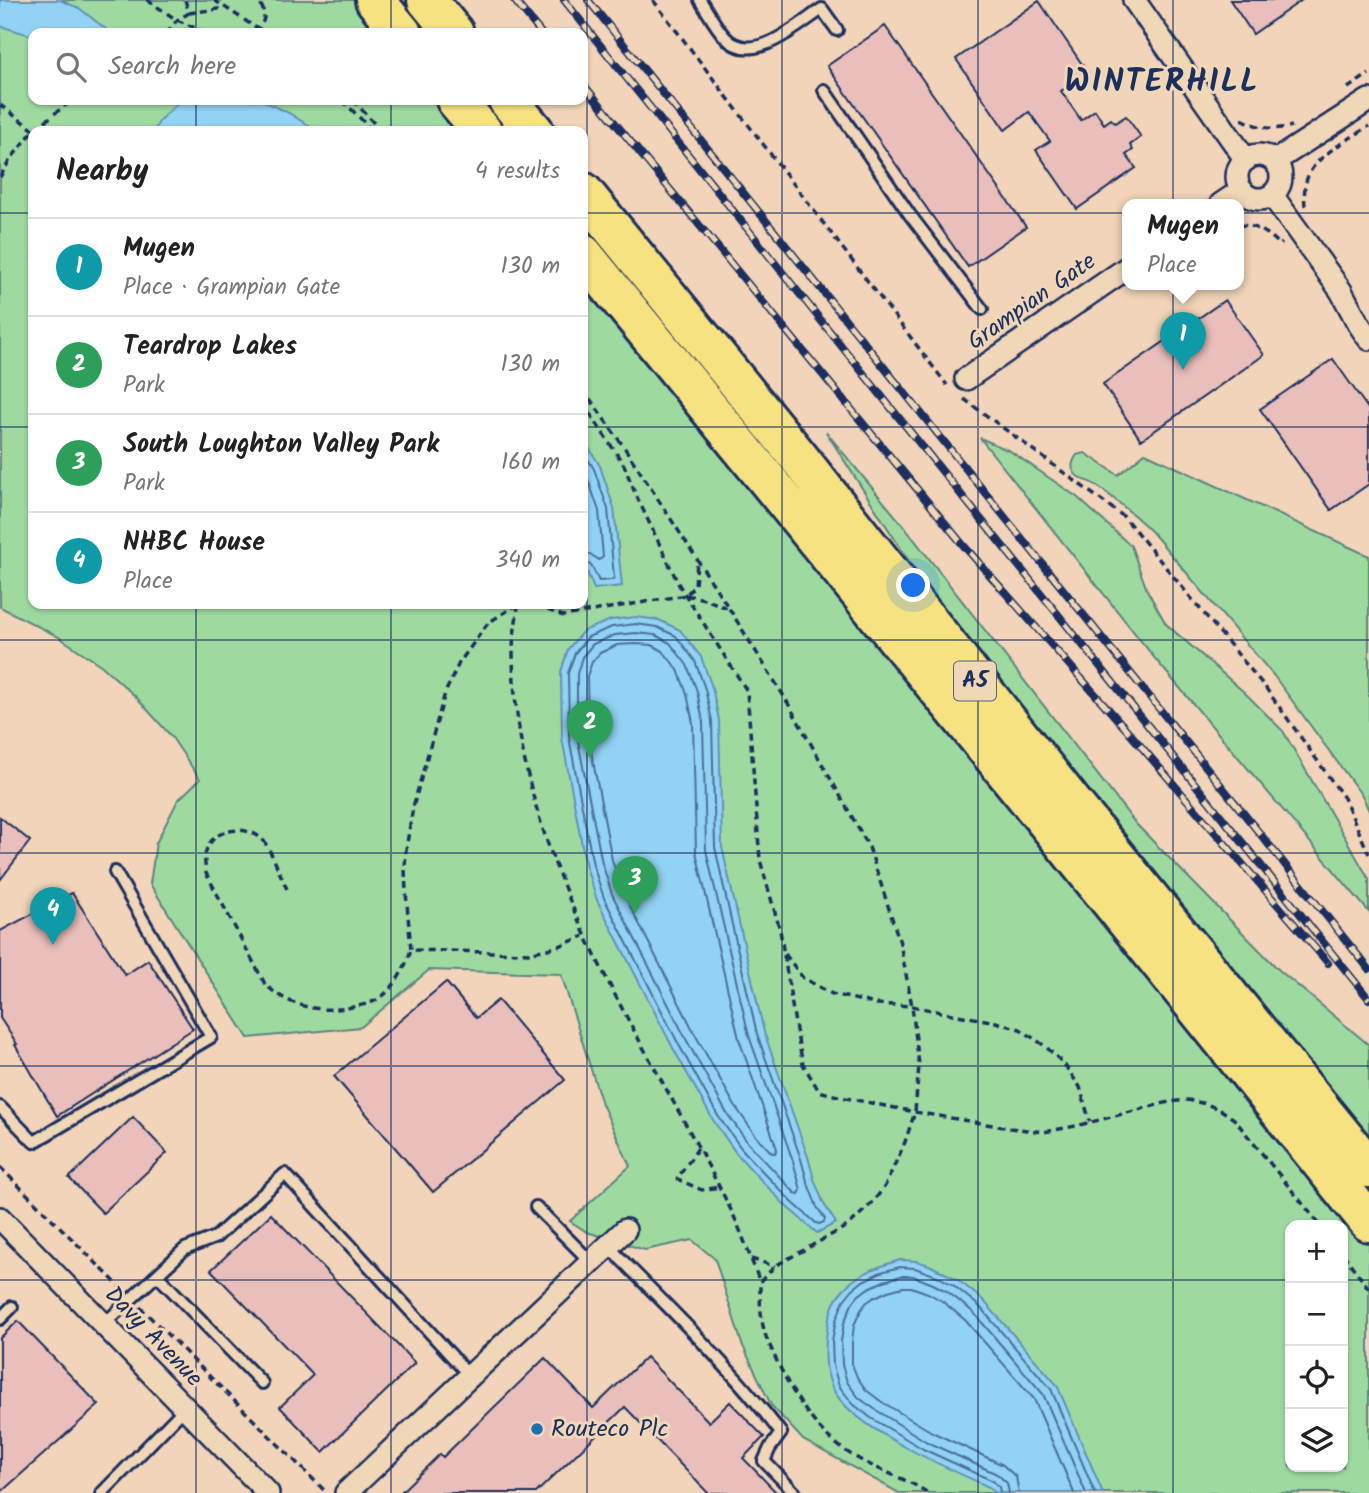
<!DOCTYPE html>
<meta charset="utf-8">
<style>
body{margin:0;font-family:Kalam,sans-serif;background:#f2f2f2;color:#222}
.controls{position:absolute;right:21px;bottom:21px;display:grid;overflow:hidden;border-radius:14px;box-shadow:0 2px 5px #0004}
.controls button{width:63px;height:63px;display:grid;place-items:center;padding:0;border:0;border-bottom:2px solid #e0e0e0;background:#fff;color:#222;font:35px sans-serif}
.you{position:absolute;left:914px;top:586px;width:24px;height:24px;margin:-18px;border:5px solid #fff;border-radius:50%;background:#1a73e8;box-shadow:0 0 0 10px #1a73e833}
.badge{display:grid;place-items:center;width:46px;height:46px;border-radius:50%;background:#1f6fb2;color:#fff;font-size:23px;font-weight:700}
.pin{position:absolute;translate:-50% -58px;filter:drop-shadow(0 2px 4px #0008)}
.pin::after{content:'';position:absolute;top:37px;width:24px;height:21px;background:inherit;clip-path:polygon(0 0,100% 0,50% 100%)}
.popup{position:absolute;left:1122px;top:199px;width:122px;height:91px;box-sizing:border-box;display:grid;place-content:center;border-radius:14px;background:#fff;filter:drop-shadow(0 2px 5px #0005);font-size:23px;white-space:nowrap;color:#767676}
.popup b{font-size:26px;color:#222}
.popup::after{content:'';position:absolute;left:50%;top:100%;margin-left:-14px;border:14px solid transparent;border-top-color:#fff}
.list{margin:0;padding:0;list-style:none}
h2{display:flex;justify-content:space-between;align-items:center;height:91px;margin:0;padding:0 28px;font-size:30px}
h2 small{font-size:23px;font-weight:400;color:#767676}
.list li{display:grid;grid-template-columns:46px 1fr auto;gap:21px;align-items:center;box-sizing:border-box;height:98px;padding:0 28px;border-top:2px solid #e0e0e0}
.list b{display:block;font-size:26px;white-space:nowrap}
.list p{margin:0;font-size:23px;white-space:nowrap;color:#767676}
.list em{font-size:23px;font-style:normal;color:#767676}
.icon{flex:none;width:38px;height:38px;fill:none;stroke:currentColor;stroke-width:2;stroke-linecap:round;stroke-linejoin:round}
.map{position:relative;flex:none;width:1369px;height:1493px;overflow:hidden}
.search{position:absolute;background:#fff;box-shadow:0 2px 5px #0004;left:28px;top:28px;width:560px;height:77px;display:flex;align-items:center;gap:18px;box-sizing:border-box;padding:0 24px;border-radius:14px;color:#767676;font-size:26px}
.panel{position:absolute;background:#fff;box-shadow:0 2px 5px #0004;left:28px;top:126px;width:560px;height:483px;border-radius:14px}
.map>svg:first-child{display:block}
</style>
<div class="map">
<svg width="1369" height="1493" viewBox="0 0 1369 1493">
<rect width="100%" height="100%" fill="#f1d4b9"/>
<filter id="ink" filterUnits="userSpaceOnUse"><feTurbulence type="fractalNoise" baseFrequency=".0143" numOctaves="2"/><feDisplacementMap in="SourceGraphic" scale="14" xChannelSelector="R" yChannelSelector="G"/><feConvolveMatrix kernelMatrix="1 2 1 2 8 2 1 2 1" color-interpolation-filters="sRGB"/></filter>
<g filter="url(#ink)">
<path fill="#9edaa0" stroke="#5c847f" stroke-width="2" fill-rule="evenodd" d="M0 0H375L402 33H33V100H456L482 131H33V604H583V254L1369 1222V1493H899L803 1440 771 1405 742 1344 715 1259 692 1240 645 1250 587 1232 570 1221 630 1166 602 1104 561 974 429 970 361 1027 248 1038 150 884 156 843 178 800 200 779 171 736 136 697 102 666 59 637 0 607ZM1290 1225H1343V1467H1290Z
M826 432 902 524 1136 824 1279 970 1369 1045V1138L941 611Z
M980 438 1010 451 1077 497 1131 546 1147 590 1166 624 1245 693 1283 731 1369 879V912L1157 661Z
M1085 453 1118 475 1145 453 1369 556V811L1363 797 1274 676 1152 532C1134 514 1116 500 1096 485 1088 480 1077 480 1073 470 1071 464 1074 459 1077 455Z"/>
<path fill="#92d2f3" stroke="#6291b7" stroke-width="2" d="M0 0H60L79 8 111 33H33V36L0 26Z
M181 100H262L289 113 317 131H154L160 120Z
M583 438 600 466 614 508 622 586 594 589 583 562Z
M636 617 659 620 680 630 701 657 712 687 719 720 722 847 738 918 764 1032 808 1157 814 1179 824 1204 836 1223 817 1233 787 1207 759 1178 736 1153 713 1120 673 1048 597 900 586 867 562 738 561 672 568 649 583 631 611 620Z
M900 1260 916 1261 929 1265 957 1279 984 1301 1010 1331 1057 1385 1103 1493H996L989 1487C948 1468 850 1428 832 1387 823 1367 825 1344 828 1323 835 1283 865 1270 900 1260Z"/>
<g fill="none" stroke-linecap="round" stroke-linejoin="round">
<path stroke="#4b709a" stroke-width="2" d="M583 451 594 469 608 509 614 578 611 580 599 581 591 565 583 562
M583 467 586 473 599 511 603 557 599 560 590 554H583
M636 624 657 627 676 636 695 661 705 689 712 721 715 847 731 920 757 1034 801 1159 807 1181 817 1207 825 1219 824 1222 819 1224 816 1223 792 1202 764 1173 741 1148 718 1116 679 1045 604 898 593 865 569 737 568 673 575 653 588 637 612 627Z
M636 633 655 635 670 643 687 665 697 691 703 722 706 850 749 1036 793 1161 801 1190 799 1194 795 1193 748 1143 726 1112 687 1041 612 894 602 863 577 736V674L582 657 593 644 615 635Z
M635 644 652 645 663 651 678 670 687 694 693 723 696 852 739 1039 777 1149 775 1153H772L756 1136 735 1106 696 1036 622 890 612 860 588 735 587 676 592 662 600 653 617 645Z
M1000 1493 999 1487 993 1481 923 1449 871 1418 853 1404 839 1386 833 1366 832 1341 836 1320 844 1300 852 1290 863 1281 881 1272 900 1267 915 1268 937 1276 953 1285 979 1306 1051 1389 1095 1493
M1009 1493 1007 1483 997 1474 927 1442 876 1410 859 1398 847 1382 842 1365 841 1341 844 1323 852 1304 858 1296 867 1289 884 1281 901 1276H913L933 1284 948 1292 973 1312 1043 1394 1086 1493
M1019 1493 1016 1477 1003 1465 932 1432 882 1402 866 1390 857 1377 852 1364V1342L854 1325 861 1310 866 1303 873 1298 888 1291 903 1287H911L928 1293 942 1301 965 1320 1034 1399 1074 1493"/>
</g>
<path fill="#eabebb" stroke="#1b2f5e" stroke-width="2" d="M1230 0H1302L1253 34Z
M1039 1 1088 73 1061 91 1081 120 1095 110 1104 124 1111 119 1115 123 1126 116 1141 137 1130 145 1133 150 1126 155 1136 168 1077 209 1036 150 1050 141 1029 112 1005 130 956 59Z
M885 26 1026 227 968 267 827 66Z
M1225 300 1264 355 1141 440 1103 384Z
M1333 359 1369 410V484L1331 510 1260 409Z
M0 817 30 841 0 880Z
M72 893 125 975 148 960 193 1029 57 1116 15 1045 17 1044 0 1018V931Z
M446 982 476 1018 498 1000 565 1080 433 1192 334 1076Z
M133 1117 167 1153 103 1213 69 1178Z
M271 1214 415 1363 323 1452 280 1407 313 1375 211 1270Z
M18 1321 99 1405 0 1493V1338Z
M646 1357 709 1422 730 1402 764 1437 743 1458 777 1493H708L625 1407 536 1493H400L440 1454 443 1457 545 1358 593 1408Z"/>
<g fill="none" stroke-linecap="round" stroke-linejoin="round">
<g stroke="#1b2f5e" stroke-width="16">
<path id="lane" d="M700 0C708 12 715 26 725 37 752 67 798 25 822 9L837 30
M824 90 910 215 982 309
M0 1107 34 1142 211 1037 115 872
M536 1207 591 1262
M608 1246C668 1307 729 1365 781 1433L770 1448 764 1461 795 1493
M157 1275 262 1383
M0 1319 12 1307
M104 1324 185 1249 216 1237 285 1174 470 1376
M102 1493 185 1408"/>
</g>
<g stroke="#1b2f5e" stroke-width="26">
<path id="street" d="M1134 0 1246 160
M1237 177a22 22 0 1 1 44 0a22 22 0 1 1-44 0Z
M1275 161 1369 100
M1272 195 1341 291 1358 323 1369 339
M1221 204 1242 190
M966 379 1127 268
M0 1218 268 1493
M346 1493 625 1230"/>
</g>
<g stroke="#1b2f5e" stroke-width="44">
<path id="highway" d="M375 0 402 33
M427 0 454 33
M456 100 482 131
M508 100 534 131
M583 192 796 454 1074 805 1369 1168
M583 254 1045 820 1369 1222"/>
</g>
<path stroke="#1b2f5e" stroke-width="3.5" stroke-dasharray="7 5" stroke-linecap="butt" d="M147 0 177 20 207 33
M214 0 264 33
M653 0 947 385
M189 13 225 8
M167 33 177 20 189 13 185 0
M256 33C265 19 268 16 258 0
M1348 88 1369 74
M342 100 373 131
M353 100 381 131
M0 105 34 130
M1242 119C1259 128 1274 131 1292 126
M0 177 10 160 34 130 72 100
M1305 206C1304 194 1304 182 1310 172 1320 153 1352 138 1369 126
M1239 225C1256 225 1269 233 1280 245L1282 243
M583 389 626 450 730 610 785 698 869 847 900 943 912 1006 919 1065 915 1112 905 1142 885 1186 873 1202 849 1225 775 1266 760 1282C760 1298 760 1315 764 1330 766 1339 771 1347 774 1355 792 1393 814 1432 852 1455 876 1470 904 1477 928 1493
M964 399 1124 517 1265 687 1344 798 1369 854
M583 403 624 465 635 493 679 585 747 691 760 860 780 930 796 1030 803 1064 819 1091 841 1097 915 1112 1010 1128 1044 1132 1076 1126 1169 1102 1188 1100 1206 1104 1221 1110 1234 1119 1320 1225
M686 595 705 599 727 608
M518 604C517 619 513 636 513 651 514 862 640 1028 730 1208 742 1232 750 1258 760 1282
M518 604 488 623 459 663 445 693 413 807 406 849 405 869 406 892 411 950 528 953 557 947 584 936
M537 604 543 608 563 616 686 595 695 585 697 561
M287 889C281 877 270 847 262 839 245 824 213 828 206 851 204 858 205 866 206 873L265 984C289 1008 325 1014 357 1006 363 1005 372 1003 378 999 395 989 405 968 411 950
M785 954 803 978 832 994 876 1004 912 1006 941 1012 996 1022 1020 1029 1045 1046 1064 1064 1080 1087 1090 1122
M698 1148 677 1179 702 1190 719 1187
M0 1167 122 1289
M1343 1254 1369 1289
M751 1259 775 1266
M140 1307 326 1492"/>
<use href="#lane" stroke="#efd7b7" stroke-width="10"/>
<use href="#street" stroke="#efd7b7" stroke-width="21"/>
<use href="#highway" stroke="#f7e281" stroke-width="38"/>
<g stroke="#1b2f5e" stroke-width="8">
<path id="rail" d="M514 0 541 33
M564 0 908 429 1369 999
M588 0 1369 969
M583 84 964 546 1126 729 1328 963"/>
</g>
<use href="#rail" stroke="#efd7b7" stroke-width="5" stroke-dasharray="16" stroke-linecap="butt"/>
</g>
</g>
<path fill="none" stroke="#1b2f5e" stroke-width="2" stroke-opacity="0.55" d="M196 0V33M391 0V33M587 0V1493M782 0V1493M978 0V1493M1173 0V1493M196 100V131M391 100V131M0 213H33M583 213H1369M0 427H33M583 427H1369M196 604V1493M391 604V1493M0 640H1369M0 853H1369M0 1066H1369M0 1280H1290M1343 1280H1369"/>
<circle fill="#1f6fb2" stroke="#efd7b7" stroke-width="2.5" cx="537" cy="1429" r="7"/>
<g text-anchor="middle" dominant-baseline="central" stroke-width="6" stroke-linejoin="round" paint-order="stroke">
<rect fill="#efd7b7" stroke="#5b6179" stroke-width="2" x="954" y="661.5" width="42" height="39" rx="5"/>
<g font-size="23" font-weight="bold" fill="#1b2f5e">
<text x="975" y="681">A5</text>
</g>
<g font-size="24" fill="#1b2f5e" stroke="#efd7b7">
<text transform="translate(1032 302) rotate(-35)">Grampian Gate</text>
<text transform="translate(153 1337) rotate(46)">Davy Avenue</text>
</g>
<g font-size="24" fill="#1b2f5e" stroke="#efd7b7" text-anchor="start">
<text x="551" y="1429">Routeco Plc</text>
</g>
<g font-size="32" font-weight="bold" letter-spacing="2" fill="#1b2f5e" stroke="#efd7b7">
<text x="1162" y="82">WINTERHILL</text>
</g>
</g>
</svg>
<div class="controls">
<button>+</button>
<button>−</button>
<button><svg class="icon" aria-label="locate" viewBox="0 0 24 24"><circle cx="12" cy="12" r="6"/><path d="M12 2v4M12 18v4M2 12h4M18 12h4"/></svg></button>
<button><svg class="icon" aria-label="layers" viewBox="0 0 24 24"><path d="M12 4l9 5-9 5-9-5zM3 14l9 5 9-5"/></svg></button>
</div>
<div class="you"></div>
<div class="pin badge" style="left:1183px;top:370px;background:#0f9aa8">1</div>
<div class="popup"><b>Mugen</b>Place</div>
<div class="pin badge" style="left:590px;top:758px;background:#2e9e5b">2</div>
<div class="pin badge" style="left:635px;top:914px;background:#2e9e5b">3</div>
<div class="pin badge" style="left:53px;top:945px;background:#0f9aa8">4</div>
<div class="search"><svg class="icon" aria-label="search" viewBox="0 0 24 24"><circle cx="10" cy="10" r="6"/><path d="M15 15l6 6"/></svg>Search here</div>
<section class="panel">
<h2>Nearby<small>4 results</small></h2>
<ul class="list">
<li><span class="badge" style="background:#0f9aa8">1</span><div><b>Mugen</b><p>Place · Grampian Gate</p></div><em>130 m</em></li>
<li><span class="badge" style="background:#2e9e5b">2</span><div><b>Teardrop Lakes</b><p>Park</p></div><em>130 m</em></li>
<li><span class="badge" style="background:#2e9e5b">3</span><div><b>South Loughton Valley Park</b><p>Park</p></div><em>160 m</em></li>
<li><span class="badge" style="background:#0f9aa8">4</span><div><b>NHBC House</b><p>Place</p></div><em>340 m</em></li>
</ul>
</section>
</div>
